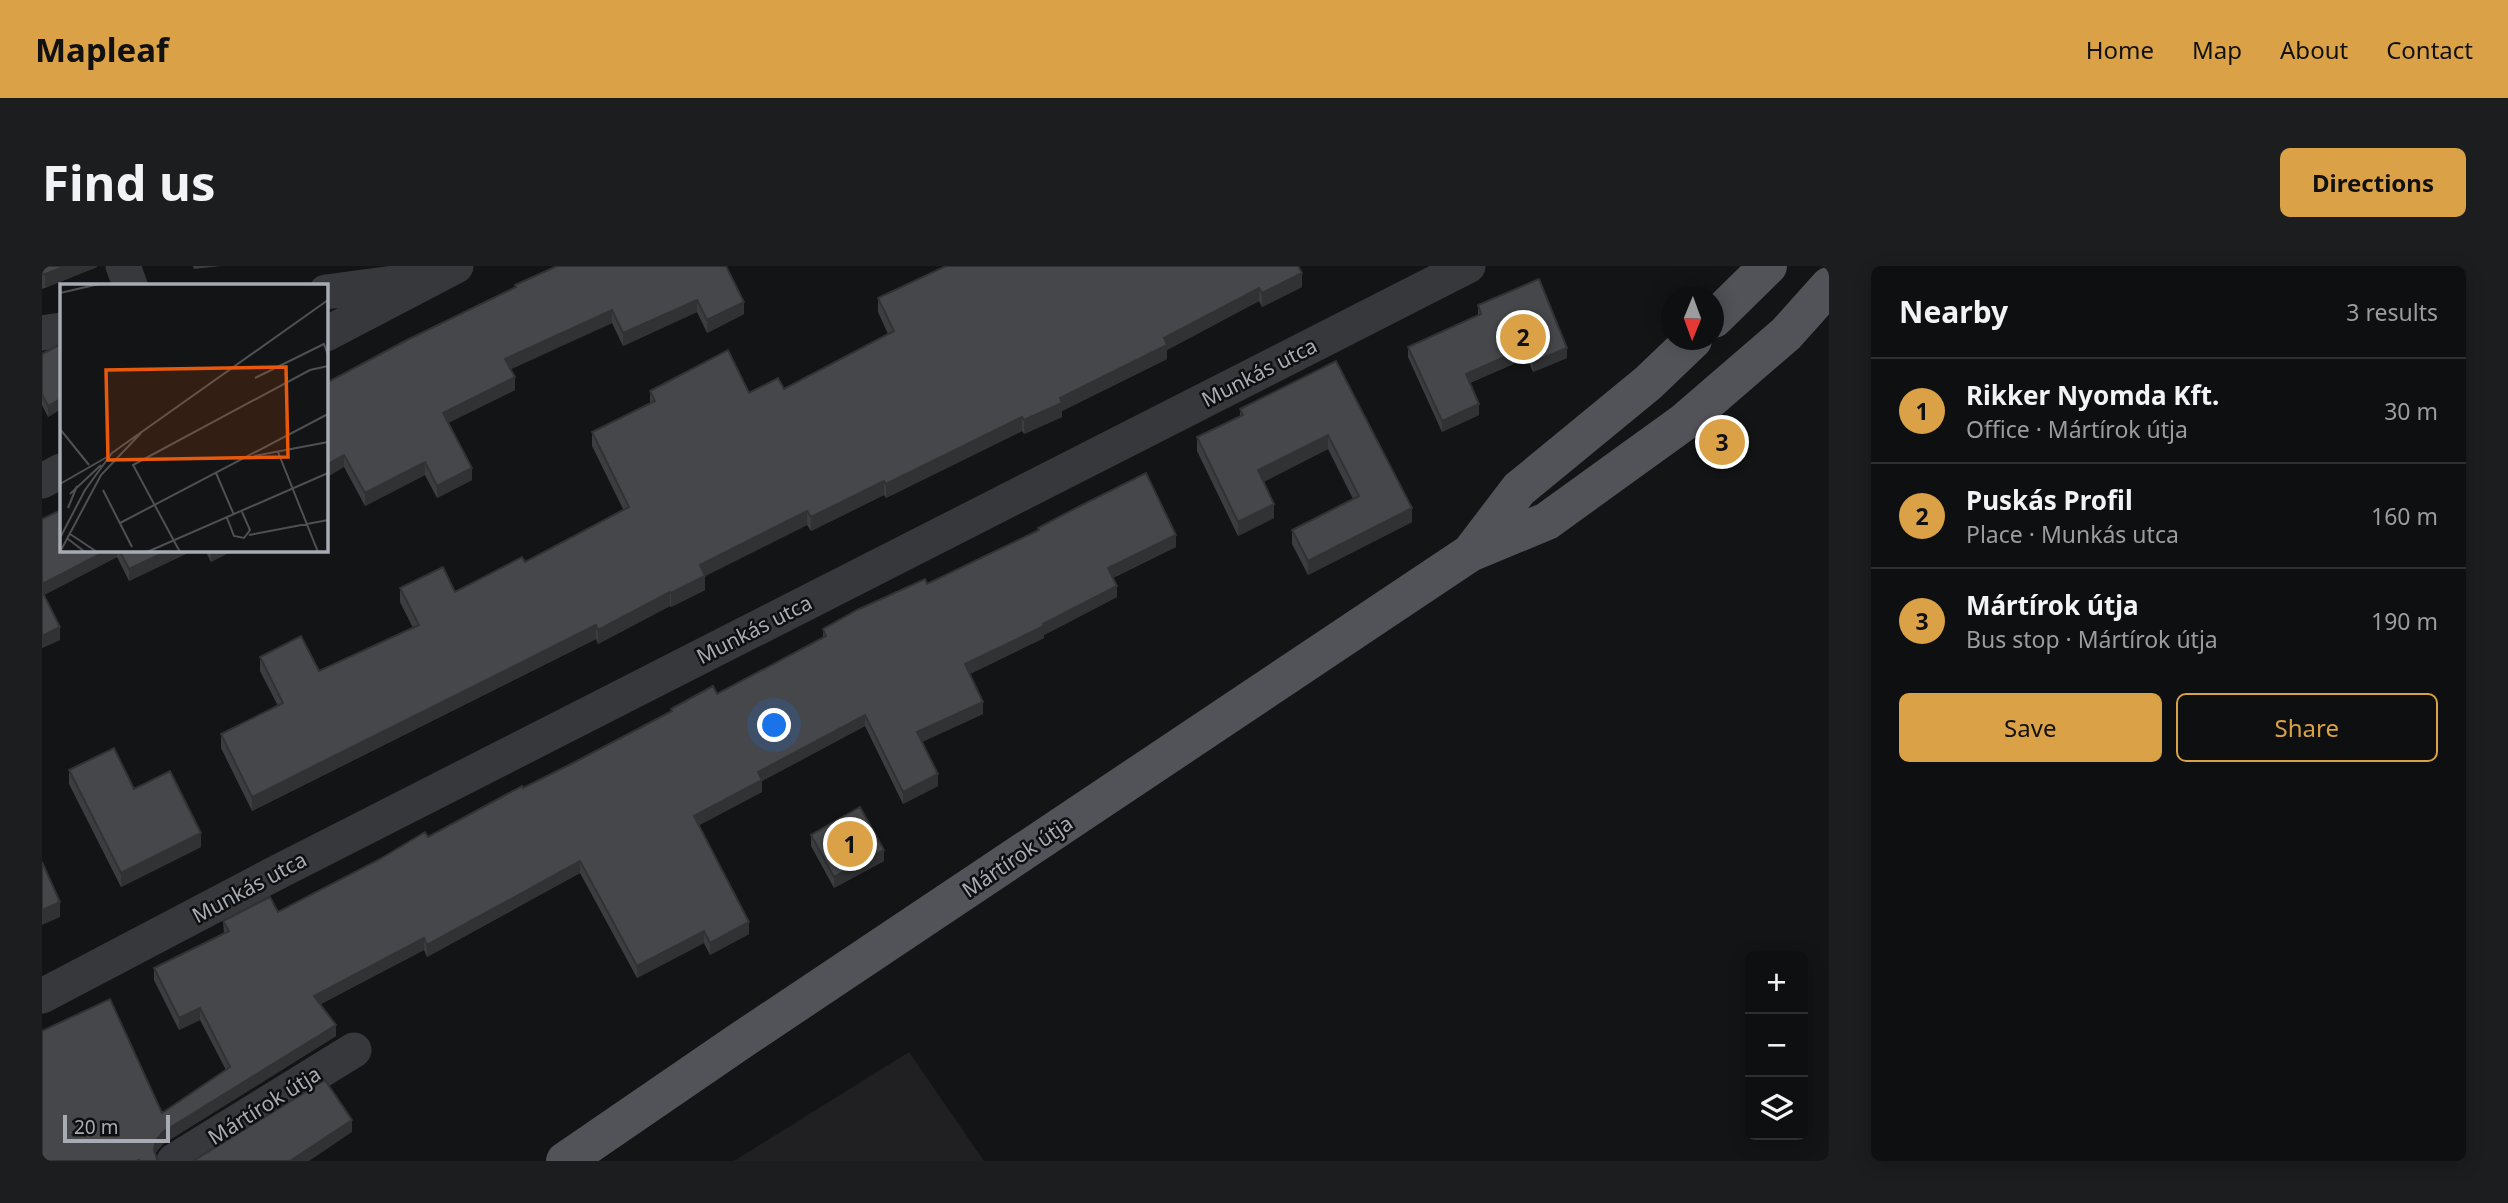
<!DOCTYPE html>
<meta charset="utf-8">
<style>
body{margin:0;font-family:"Noto Sans",sans-serif;background:#1c1d1e;color:#f1f3f6}
.controls{position:absolute;right:21px;bottom:21px;display:grid;overflow:hidden;border-radius:10px;box-shadow:0 4px 18px #0003}
.controls button{width:63px;height:63px;display:grid;place-items:center;padding:0;border:0;border-bottom:2px solid #2e2f30;background:#0e0f10;color:#f1f3f6;font:35px sans-serif}
.compass{position:absolute;left:1619px;top:21px;width:63px;height:63px;border-radius:50%;background:#0e0f10;box-shadow:0 4px 18px #0003;rotate:181deg}
.scale{position:absolute;left:21px;bottom:18px;width:107px;box-sizing:border-box;padding-left:7px;border:4px solid #a7abb3;border-top:0;font-size:19px;line-height:24px;white-space:nowrap;color:#a7abb3;-webkit-text-stroke:5px #0e0f10;paint-order:stroke}
.you{position:absolute;left:733px;top:460px;width:24px;height:24px;margin:-18px;border:5px solid #fff;border-radius:50%;background:#1a73e8;box-shadow:0 0 0 10px #1a73e833}
.badge{display:grid;place-items:center;width:46px;height:46px;border-radius:50%;background:#daa146;color:#111;font-size:23px;font-weight:700}
.pin{position:absolute;translate:-50% -50%;border:4px solid #fff;box-shadow:0 2px 7px #0006}
.list{margin:0;padding:0;list-style:none}
h2{display:flex;justify-content:space-between;align-items:center;height:91px;margin:0;padding:0 28px;font-size:30px}
h2 small{font-size:23px;font-weight:400;color:#9b9c9f}
.list li{display:grid;grid-template-columns:46px 1fr auto;gap:21px;align-items:center;box-sizing:border-box;height:105px;padding:0 28px;border-top:2px solid #2e2f30}
.list b{display:block;font-size:26px;white-space:nowrap}
.list p{margin:0;font-size:23px;white-space:nowrap;color:#9b9c9f}
.list em{font-size:23px;font-style:normal;color:#9b9c9f}
.actions{display:flex;gap:14px;padding:21px 28px}
.actions a{flex:1;padding:16px 0;border:2px solid #daa146;border-radius:10px;text-align:center;font-size:24px;color:#daa146}
.actions .main{background:#daa146;color:#111}
.icon{flex:none;width:38px;height:38px;fill:none;stroke:currentColor;stroke-width:2;stroke-linecap:round;stroke-linejoin:round}
.map{position:relative;flex:none;width:1787px;height:895px;overflow:hidden;border-radius:10px}
header{display:flex;align-items:center;gap:42px;box-sizing:border-box;height:98px;padding:0 35px;background:#daa146;color:#111}
header strong{font-size:33px}
nav{display:flex;gap:38px;margin-inline-start:auto;font-size:24px}
.intro{display:flex;align-items:center;justify-content:space-between;box-sizing:border-box;height:168px;padding:0 42px}
h1{margin:0;font-size:49px}
.button{padding:18px 32px;border-radius:10px;background:#daa146;color:#111;font-size:24px;font-weight:700}
main{display:flex;gap:42px;padding:0 42px}
aside{flex:1;background:#0e0f10;border-radius:10px;box-shadow:0 4px 18px #0003}
.map>svg:first-child{display:block}
</style>
<header>
<strong>Mapleaf</strong>
<nav><a>Home</a><a>Map</a><a>About</a><a>Contact</a></nav>
</header>
<div class="intro"><h1>Find us</h1><a class="button">Directions</a></div>
<main>
<div class="map">
<svg width="1787" height="895" viewBox="0 0 1787 895">
<rect width="100%" height="100%" fill="#131415"/>
<path fill="#202022" d="M867 786 942 895H692Z"/>
<g fill="none" stroke-linecap="round" stroke-linejoin="round">
<path stroke="#37383b" stroke-width="35" d="M81 0 88 19
M284 26 367 15
M0 67 19 64
M284 68 414 0
M0 215 19 205
M0 730 230 609 1426 0
M132 895 312 784"/>
<path stroke="#515358" stroke-width="38" d="M1672 53 1726 0
M1429 286 1477 223 1606 117 1651 74
M523 895 698 775 1428 287 1505 255 1642 156 1744 68 1787 20"/>
</g>
<path fill="#3c3d40" d="M0 0H55V1L0 23Z
M151 0H179L152 3Z
M686 3 702 48 665 67 655 46 581 80 570 57 468 103 473 124 406 157 430 214 395 232 383 209 323 240 302 201 284 117 473 22V19Z
M1260 21 1220 41 1217 35 1125 84V93L1020 145V151L982 168 980 165 844 232 842 229 769 265 765 259 663 310V324L629 341 628 340 556 378 554 373 210 545 179 482V468L236 440 218 405V391L277 405 371 362 358 336V322L413 326 483 296 581 243 550 180V166L608 138V125L707 127 742 123 846 68 836 46V32Z
M1436 39 1525 92 1491 106 1485 92 1428 117 1437 149 1400 166 1366 91V81L1436 49Z
M19 78V143L6 151 0 139V88Z
M1294 95 1370 256 1266 309 1250 278V264L1311 233 1286 183 1221 216 1232 252 1196 270 1155 185V171L1198 150V143Z
M0 253 19 284H152L87 315 75 291 2 329 18 374 0 382Z
M996 262 1134 281 1071 312 1075 331 1002 369V372L928 408 941 448 880 476 896 520 861 538 823 460 720 515V526L657 559 707 668 668 689 662 677 595 712 538 607 385 691 382 684 279 738 294 770 121 878 114 886 113 889 117 895H0L120 847 184 804 158 754 137 764 112 714V702L182 668 181 655 236 646 531 497 629 445V443L675 428 781 372V363L885 318 996 264Z
M163 284H192L169 296Z
M27 504 92 523 159 581 79 621 27 518Z
M769 569 842 595 792 622 769 580Z"/>
<path fill="#313234" d="M25 0H55V1L3 22V9Z
M1260 7V21L1220 41V27Z
M1217 22V35L1125 84V93L1020 145V151L982 168V154L1122 72Z
M655 34V46L581 80V67Z
M702 36V48L665 67V54Z
M570 44V57L463 106V93Z
M1485 81V92L1424 118V108Z
M1525 82V92L1491 106V96Z
M473 111V124L401 159V147Z
M19 133V143L6 151V140Z
M1437 138V149L1400 166V155Z
M980 151V165L844 232V218Z
M1286 169V183L1216 219V204Z
M302 189V201L284 212V199Z
M383 196V209L323 240V227Z
M430 202V214L395 232V220Z
M842 215V229L769 265V251Z
M1232 238V252L1196 270V256Z
M1370 242V256L1266 309V295Z
M765 245V259L663 310V324L629 341V327L658 299Z
M1134 269V281L1066 314V302Z
M66 284H75V291L0 330V318Z
M127 284H152L87 315V303Z
M169 284H192L169 296Z
M1075 320V331L1002 369V372L923 410V398Z
M628 326V340L556 378V364Z
M554 359V373L210 545V531Z
M18 361V374L0 382V370Z
M941 436V448L875 478V466Z
M823 449V460L720 515V526L652 562V550L716 506Z
M896 508V520L861 538V526Z
M159 567V581L79 621V607Z
M842 584V595L792 622V611Z
M538 595V607L385 691V679Z
M18 636V651L0 659V644Z
M707 656V668L668 689V677Z
M662 665V677L595 712V700Z
M382 672V684L272 741V730Z
M158 742V754L137 764V752Z
M294 759V770L121 878 114 886 112 895V884L114 874 121 866Z
M310 854V866L267 895H248Z"/>
<path fill="#46474a" stroke="#313234" stroke-width="2" d="M0 0H25L0 9Z
M515 0H684L702 36 665 54 655 34 581 67 570 44 463 93 473 111 401 147 430 202 395 220 383 196 323 227 302 189 284 199V117L363 75 474 21 473 19Z
M904 0H1256L1260 7 1220 27 1217 22 1122 72 1125 79 1018 132 1020 137 982 154 980 151 844 218 842 215 769 251 765 245 658 299 663 310 629 327 628 326 556 364 554 359 210 531 179 468 241 437 218 391 259 370 277 405 377 359 358 322 401 301 413 326 480 291 483 296 587 241 550 166 613 135 608 125 686 84 707 127 736 112 742 123 852 65 836 32Z
M1497 13 1525 82 1491 96 1485 81 1424 108 1437 138 1400 155 1366 81 1439 48 1436 39Z
M19 78V133L6 140 0 128V88Z
M1294 95 1370 242 1266 295 1250 264 1317 230 1286 169 1216 204 1232 238 1196 256 1155 171 1201 149 1198 143Z
M1104 207 1134 269 1066 302 1075 320 1001 358 1002 360 923 398 941 436 875 466 896 508 861 526 823 449 716 506 720 514 652 550 707 656 668 677 662 665 595 700 538 595 385 679 382 672 272 730 294 759 121 866 114 874 112 884 115 893 117 895H98L97 894 94 895H0V765L68 733 120 847 188 801 158 742 137 752 112 702 187 665 181 655 228 631 236 646 338 593 383 566 386 571 480 520 481 522 531 497 630 445 629 443 671 420 675 428 784 370 781 363 815 344 883 313 885 318 997 264 996 262 1036 241Z
M19 244V284H66L0 318V253Z
M77 284H127L87 303Z
M0 325 18 361 0 370Z
M72 482 92 523 128 505 159 567 79 607 27 504Z
M818 541 842 584 792 611 769 569Z
M0 596 18 636 0 644Z
M283 814 310 854 248 895H151Z"/>
<g text-anchor="middle" dominant-baseline="central" stroke-width="5" stroke-linejoin="round" paint-order="stroke">
<g font-size="21" fill="#a7abb3" stroke="#0e0f10">
<text transform="translate(1217 106) rotate(-27)">Munkás utca</text>
<text transform="translate(712 363) rotate(-27)">Munkás utca</text>
<text transform="translate(975 590) rotate(-34)">Mártírok útja</text>
<text transform="translate(207 621) rotate(-28)">Munkás utca</text>
<text transform="translate(222 839) rotate(-32)">Mártírok útja</text>
</g>
</g>
<g transform="translate(18 18)">
<rect width="268" height="268" fill="#131415"/>
<path fill="none" stroke="#4e5054" stroke-width="2" d="M0 9 39 0M195 94 264 60 268 71M0 145 29 181M218 168 258 268M194 172 268 158M156 189 174 231M0 200 47 173M43 206 72 263M10 210 41 181M8 224 17 202M167 234 174 252 184 254 190 246 182 228M60 239 268 130M10 250 37 268M189 251 268 236M0 254 25 206 52 169 268 16M8 255 25 268M0 268 41 191 81 149M87 268 268 189M120 268 73 181 250 86 268 82"/>
<path fill="#e8590c" fill-opacity="0.15" stroke="#e8590c" stroke-width="3.5" d="M226 83 228 173 48 176 46 86Z"/>
<rect width="268" height="268" fill="none" stroke="#a7abb3" stroke-width="3.5"/>
</g>
</svg>
<div class="controls">
<button>+</button>
<button>−</button>
<button><svg class="icon" aria-label="layers" viewBox="0 0 24 24"><path d="M12 4l9 5-9 5-9-5zM3 14l9 5 9-5"/></svg></button>
</div>
<svg class="compass" viewBox="-18 -18 36 36"><path d="M0-13l5 13h-10z" fill="#e53935"/><path d="M0 13l5-13h-10z" fill="#9b9c9f"/></svg>
<div class="scale">20 m</div>
<div class="you"></div>
<div class="pin badge" style="left:808px;top:578px">1</div>
<div class="pin badge" style="left:1481px;top:71px">2</div>
<div class="pin badge" style="left:1680px;top:176px">3</div>
</div>
<aside>
<h2>Nearby<small>3 results</small></h2>
<ul class="list">
<li><span class="badge">1</span><div><b>Rikker Nyomda Kft.</b><p>Office · Mártírok útja</p></div><em>30 m</em></li>
<li><span class="badge">2</span><div><b>Puskás Profil</b><p>Place · Munkás utca</p></div><em>160 m</em></li>
<li><span class="badge">3</span><div><b>Mártírok útja</b><p>Bus stop · Mártírok útja</p></div><em>190 m</em></li>
</ul>
<div class="actions"><a class="main">Save</a><a>Share</a></div>
</aside>
</main>
